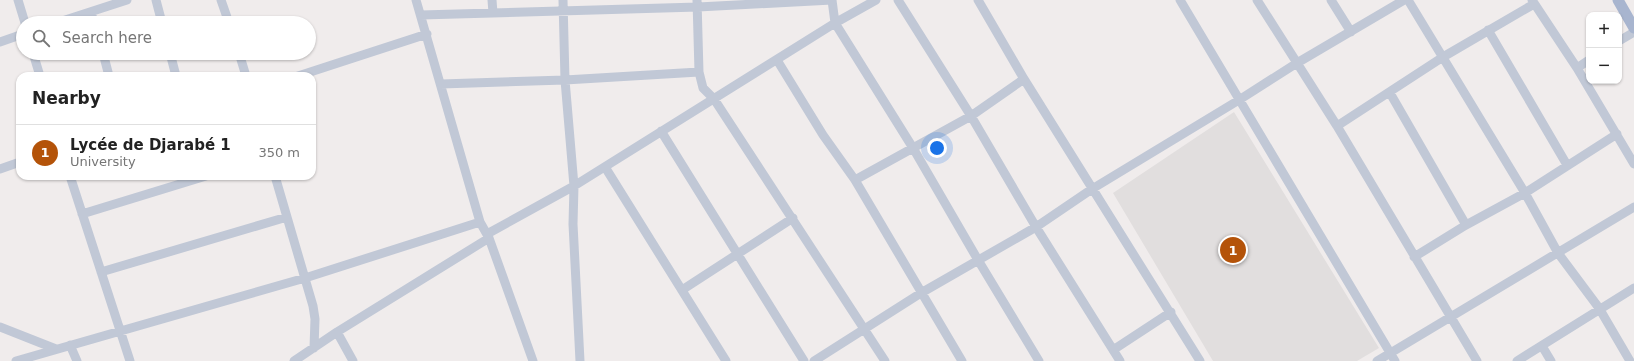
<!DOCTYPE html>
<meta charset="utf-8">
<style>
body{margin:0;font-family:"DejaVu Sans",sans-serif;background:#f6f6f6;color:#222}
.controls{position:absolute;right:12px;top:12px;display:grid;overflow:hidden;border-radius:8px;box-shadow:0 1px 3px #0004}
.controls button{width:36px;height:36px;display:grid;place-items:center;padding:0;border:0;border-bottom:1px solid #e0e0e0;background:#fff;color:#222;font:20px sans-serif}
.you{position:absolute;left:937px;top:148px;width:14px;height:14px;margin:-10px;border:3px solid #fff;border-radius:50%;background:#1a73e8;box-shadow:0 0 0 6px #1a73e833}
.badge{display:grid;place-items:center;width:26px;height:26px;border-radius:50%;background:#b45309;color:#fff;font-size:13px;font-weight:700}
.pin{position:absolute;translate:-50% -50%;border:2px solid #fff;box-shadow:0 1px 4px #0006}
.list{margin:0;padding:0;list-style:none}
h2{display:flex;justify-content:space-between;align-items:center;height:52px;margin:0;padding:0 16px;font-size:17px}
h2 small{font-size:13px;font-weight:400;color:#767676}
.list li{display:grid;grid-template-columns:26px 1fr auto;gap:12px;align-items:center;box-sizing:border-box;height:56px;padding:0 16px;border-top:1px solid #e0e0e0}
.list b{display:block;font-size:15px;white-space:nowrap}
.list p{margin:0;font-size:13px;white-space:nowrap;color:#767676}
.list em{font-size:13px;font-style:normal;color:#767676}
.icon{flex:none;width:22px;height:22px;fill:none;stroke:currentColor;stroke-width:2;stroke-linecap:round;stroke-linejoin:round}
.map{position:relative;flex:none;width:1634px;height:361px;overflow:hidden}
.search{position:absolute;background:#fff;box-shadow:0 1px 3px #0004;left:16px;top:16px;width:300px;height:44px;display:flex;align-items:center;gap:10px;box-sizing:border-box;padding:0 14px;border-radius:22px;color:#767676;font-size:15px}
.panel{position:absolute;background:#fff;box-shadow:0 1px 3px #0004;left:16px;top:72px;width:300px;height:108px;border-radius:12px}
.map>svg:first-child{display:block}
</style>
<div class="map">
<svg width="1634" height="361" viewBox="0 0 1634 361">
<rect width="100%" height="100%" fill="#f0ecec"/>
<path fill="#e1dede" d="M1234 112 1379 348 1357 361H1213L1113 193Z"/>
<g fill="none" stroke-linecap="round" stroke-linejoin="round">
<path stroke="#c1c8d6" stroke-width="9" d="M18 0 25 23
M156 0 162 23
M221 0 229 23
M416 0 480 222 489 238 533 361
M492 0 493 13
M563 0 565 80 574 186 573 224 580 361
M697 0 699 72 703 88 714 99 885 361
M832 0 835 23 913 148 978 260 1039 361
M898 0 971 116 1036 227 1120 361
M978 0 1024 79 1200 361
M1180 0 1395 361
M1257 0 1337 126 1477 361
M1331 0 1351 32
M1408 0 1525 193 1558 253 1599 308 1630 361
M1532 0 1577 68 1634 164
M91 12 94 23
M421 15 698 7 832 0
M56 23 127 0
M1488 30 1567 165
M1619 41 1634 32
M0 42 23 34
M33 53 40 76
M103 53 109 76
M170 53 176 76
M239 53 246 76
M777 60 823 135 855 180 962 361
M1577 68 1589 60
M298 76 427 34
M441 84 565 80 699 72
M1390 93 1466 225
M1337 126 1443 57 1534 4
M661 131 804 361
M605 167 726 361
M0 169 20 162
M70 176 130 361
M275 176 313 306 315 319 314 348
M855 180 971 116 1024 79
M82 214 206 176
M487 234 574 186 835 23 876 0
M1414 257 1466 225 1525 193 1617 134
M101 272 287 217
M682 290 793 218
M0 327 56 349
M337 332 353 361
M70 345 77 361
M1542 346 1551 361
M1113 350 1171 312
M16 361 305 278 480 222
M294 361 337 332 489 238
M814 361 921 293 1036 227 1092 189 1239 100 1297 63 1404 0
M1377 361 1634 207
M1517 361 1634 288"/>
<path stroke="#a8b5cf" stroke-width="11" d="M1618 0 1634 28"/>
</g>
</svg>
<div class="controls">
<button>+</button>
<button>−</button>
</div>
<div class="you"></div>
<div class="pin badge" style="left:1233px;top:250px">1</div>
<div class="search"><svg class="icon" aria-label="search" viewBox="0 0 24 24"><circle cx="10" cy="10" r="6"/><path d="M15 15l6 6"/></svg>Search here</div>
<section class="panel">
<h2>Nearby<small></small></h2>
<ul class="list">
<li><span class="badge">1</span><div><b>Lycée de Djarabé 1</b><p>University</p></div><em>350 m</em></li>
</ul>
</section>
</div>
